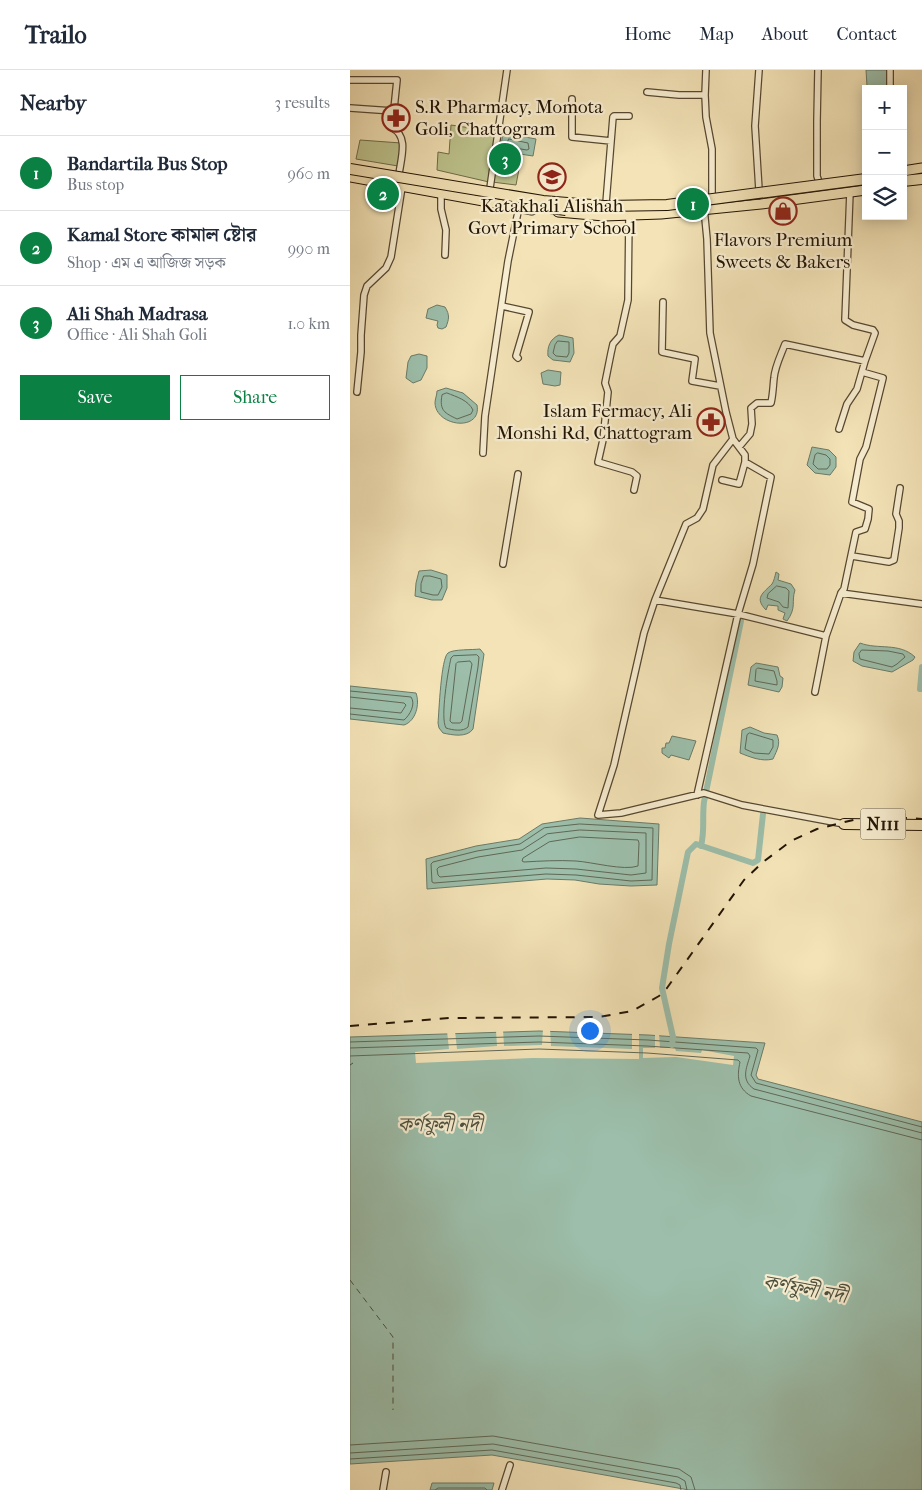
<!DOCTYPE html>
<meta charset="utf-8">
<style>
body{margin:0;font-family:"IM FELL French Canon","Noto Serif Bengali",serif;background:#f6f6f7;color:#1f2937}
.controls{position:absolute;right:15px;top:15px;display:grid;overflow:hidden;border-radius:0px;box-shadow:0 2px 12px #0003}
.controls button{width:45px;height:45px;display:grid;place-items:center;padding:0;border:0;border-bottom:1px solid #e0e1e3;background:#fff;color:#1f2937;font:25px sans-serif}
.you{position:absolute;left:239px;top:960px;width:18px;height:18px;margin:-12px;border:4px solid #fff;border-radius:50%;background:#1a73e8;box-shadow:0 0 0 8px #1a73e833}
.badge{display:grid;place-items:center;width:32px;height:32px;border-radius:50%;background:#0b8043;color:#fff;font-size:16px;font-weight:700}
.pin{position:absolute;translate:-50% -50%;border:2px solid #fff;box-shadow:0 1px 5px #0006}
.list{margin:0;padding:0;list-style:none}
h2{display:flex;justify-content:space-between;align-items:center;height:65px;margin:0;padding:0 20px;font-size:21px}
h2 small{font-size:16px;font-weight:400;color:#747a83}
.list li{display:grid;grid-template-columns:32px 1fr auto;gap:15px;align-items:center;box-sizing:border-box;height:75px;padding:0 20px;border-top:1px solid #e0e1e3}
.list b{display:block;font-size:19px;white-space:nowrap}
.list p{margin:0;font-size:16px;white-space:nowrap;color:#747a83}
.list em{font-size:16px;font-style:normal;color:#747a83}
.actions{display:flex;gap:10px;padding:15px 20px}
.actions a{flex:1;padding:11px 0;border:1px solid #0b8043;border-radius:0px;text-align:center;font-size:18px;color:#0b8043}
.actions .main{background:#0b8043;color:#fff}
.icon{flex:none;width:28px;height:28px;fill:none;stroke:currentColor;stroke-width:2;stroke-linecap:round;stroke-linejoin:round}
.map{position:relative;flex:none;width:572px;height:1420px;overflow:hidden}
header{display:flex;align-items:center;gap:30px;box-sizing:border-box;height:70px;padding:0 25px;background:#fff;border-bottom:1px solid #e0e1e3}
header strong{font-size:24px}
nav{display:flex;gap:28px;margin-inline-start:auto;font-size:18px}
main{display:flex}
aside{flex:1;background:#fff}
.map>svg:first-child{display:block}
</style>
<header>
<strong>Trailo</strong>
<nav><a>Home</a><a>Map</a><a>About</a><a>Contact</a></nav>
</header>
<main>
<aside>
<h2>Nearby<small>3 results</small></h2>
<ul class="list">
<li><span class="badge">1</span><div><b>Bandartila Bus Stop</b><p>Bus stop</p></div><em>960 m</em></li>
<li><span class="badge">2</span><div><b>Kamal Store কামাল ষ্টোর</b><p>Shop · এম এ আজিজ সড়ক</p></div><em>990 m</em></li>
<li><span class="badge">3</span><div><b>Ali Shah Madrasa</b><p>Office · Ali Shah Goli</p></div><em>1.0 km</em></li>
</ul>
<div class="actions"><a class="main">Save</a><a>Share</a></div>
</aside>
<div class="map">
<svg width="572" height="1420" viewBox="0 0 572 1420">
<rect width="100%" height="100%" fill="#f3e3b7"/>
<filter id="stains"><feTurbulence type="fractalNoise" baseFrequency=".004" numOctaves="4"/><feColorMatrix values="0 0 0 0 .2 0 0 0 0 .09 0 0 0 0 .02 0 0 0 .5 -.17"/></filter>
<radialGradient id="worn" r=".72"><stop offset=".6" stop-color="#630" stop-opacity="0"/><stop offset="1" stop-color="#630" stop-opacity=".3"/></radialGradient>
<path fill="#bdc38d" stroke="#706b48" d="M101 55 127 59 128 62 146 66 139 112 87 100 88 82 99 84Z
M10 70 51 73 48 96 6 89Z
M145 94 169 99 166 115 142 112Z"/>
<path fill="#9cbeaa" stroke="#6b7a67" d="M516 0H538L537 14 535 18 517 16Z
M153 63 186 69 183 86 150 81Z
M87 235 95 237C100 245 99 249 96 257L92 259 88 258 87 255 88 251 76 248 78 239Z
M209 265 223 268 224 283 220 292 203 290 198 286C197 277 200 269 209 265Z
M69 284 77 286V298L71 310 63 313 56 308 58 292 61 286Z
M198 300 211 302 210 315 205 316 193 314 191 303Z
M96 318 113 323 127 335C132 362 86 357 85 333 85 329 87 325 87 321Z
M462 377 479 380 486 387V397L480 405 465 403 457 395Z
M81 500 97 505V518L92 530H82L65 526 66 513 69 501Z
M426 502 429 504 428 510 441 514 445 520C441 532 447 537 437 551L433 549 435 543 428 540V536L418 535 416 540C404 528 413 523 422 514 424 511 425 506 426 502Z
M510 573C528 580 549 572 565 587L563 590 542 602 512 596 503 591 504 582Z
M130 579 134 584 123 659C117 668 102 665 93 663L89 658 88 653C89 642 91 588 98 583 103 579 123 580 130 579Z
M406 593 428 597 430 606 433 608 432 617 429 622 398 615 401 597Z
M0 616 66 623C70 634 66 651 54 655L0 649Z
M400 657 414 663 427 665C431 674 427 680 423 689 412 692 400 687 390 683L392 660Z
M322 666 346 671 339 690 321 685 319 688 312 683V678H315L316 673H319Z
M230 748 309 754 307 815 281 816 249 814 225 810 197 809 77 819 76 789 126 776 169 769 192 754Z
M189 961 298 965 415 973 406 1005 408 1009 572 1052V1420H339L142 1385 0 1394V967Z
M82 1413H144L142 1420H80Z"/>
<path fill="#f3e3b7" d="M200 958 201 976 282 979V961L289 962V989L183 988 66 993 65 982 99 979 97 961H105L107 979 147 976 146 960 153 959 154 976 192 975 193 959Z
M305 963H309L310 978H325L326 981 351 983 352 980 384 986 383 995 326 987 293 988V978H305Z"/>
<g fill="none" stroke-linecap="round" stroke-linejoin="round">
<path stroke="#5f6856" stroke-width="1" d="M159 69 178 73 179 79 177 80 158 77 157 74Z
M208 271 219 272V283L217 287 206 286 203 283 205 275Z
M97 323C107 327 118 330 123 340L121 344 107 349C95 343 89 341 92 325Z
M468 383 476 385 480 389V395L477 399H468L463 394 465 385Z
M74 506H80L91 509 92 517 88 525H83L71 522V514Z
M427 516 436 518 439 521 438 538 433 537 429 532 417 528 418 524Z
M512 580 538 581 553 584 555 587 547 594 542 597 510 589 509 584Z
M127 585 129 587 128 597 118 657C113 662 102 660 96 658 90 648 98 601 101 588L103 586Z
M108 592 120 591 122 594 112 651 110 653H102L100 651 106 594Z
M408 598 424 601 427 611V615L405 611 406 600Z
M0 621 61 627C66 634 60 645 54 650L0 644
M0 627 54 633 56 635 51 643 0 638
M400 663 423 670V677L419 684 404 683 395 679 397 665Z
M230 754 303 758 302 810 281 811 226 805 196 804 84 813 82 812 81 794 83 792 127 781 170 774 194 758Z
M230 760 296 763V803L281 805 226 799 196 798 90 807 88 805 87 799 89 797 128 787 172 780 197 764Z
M230 767 288 770 289 773 288 796C274 801 242 792 226 791 208 790 191 791 174 792L172 791 173 788 199 772Z
M0 972 189 966 298 970 406 978 408 980 401 1005 406 1013 572 1057
M0 978 189 972 297 976 398 983 400 986C396 999 391 1010 404 1019L572 1063
M0 986 189 979 297 983 388 990 390 992C387 1006 387 1018 401 1026L572 1070
M0 1375 143 1366 329 1399 341 1407 345 1420
M0 1383 143 1374 328 1407 335 1411 337 1420
M0 1389 142 1380 326 1413 330 1415 331 1420
M85 1420 88 1418H135L137 1420"/>
<path stroke="#9cbeaa" stroke-width="6" d="M572 597 570 619H572
M351 776C355 760 352 748 354 732L391 551
M322 975 323 967 312 918 319 874 338 782 346 774 403 793 408 790 413 744"/>
<path stroke="#4d4f3d" stroke-width="1" stroke-dasharray="6 5" stroke-linecap="butt" d="M0 995 3 993
M0 1210 43 1267V1340"/>
<g stroke="#564730" stroke-width="8">
<path id="street" d="M356 0 355 25 356 47 362 79V126
M468 0 467 51V106L469 112
M0 10H47L42 58C59 66 51 88 49 104
M540 19V0
M297 22 329 25H355
M222 29V67L261 71
M0 38 43 41
M140 118 157 0
M409 120 405 56 409 0
M91 124V139L96 160 95 185
M256 133 263 47 264 46H279
M279 146 278 230 270 266 263 274 261 283 255 313 258 322 253 370 248 392 282 402 287 406 284 420
M313 232 312 282 345 289 342 311 370 316
M152 236 179 242 166 286 168 288
M7 322 11 282V265L14 225 17 216 36 198 41 187 52 117
M489 359 497 334 507 319 515 291
M383 369 363 395 353 439 347 448 336 454 305 530 294 563 264 695 248 745 271 743 354 723 392 735 494 754
M389 377 400 364 402 354 401 338 407 333H421C423 324 423 317 424 308 425 296 431 285 435 274L515 291 525 263 523 260 503 255 495 250 500 122
M133 383 135 346 158 191 169 137
M372 410 389 414 395 392
M502 486 539 492 544 490 549 458V451L546 444 550 418
M153 494 168 404
M491 523 494 519 506 462 515 459 518 449 519 439 502 432 510 389 516 377 533 308 512 302
M305 530 388 544 476 566
M465 622 476 566 491 523 572 534
M347 725 388 544 403 494 421 407 395 392V385L383 369 376 342 360 263 357 169 354 138
M33 1420 36 1402
M152 1420 160 1395"/>
</g>
<g stroke="#221303" stroke-width="11">
<path id="primary" d="M553 101 572 98
M0 107 182 140
M208 142 254 146 311 144 411 134 516 120"/>
</g>
<g stroke="#221303" stroke-width="12">
<path id="highway" d="M553 111 572 109
M494 754 572 755"/>
</g>
<use href="#street" stroke="#f7edd0" stroke-width="5.5"/>
<use href="#primary" stroke="#f3e3b7" stroke-width="9"/>
<use href="#highway" stroke="#f3e3b7" stroke-width="10"/>
<path stroke="#221303" stroke-width="2" stroke-dasharray="9 9" stroke-linecap="butt" d="M0 956 100 948 249 947 282 941 309 926 317 918 394 810 413 792 441 771 467 759 511 748 525 746 572 749"/>
<g stroke="#221303" stroke-width="12" stroke-linecap="butt">
<path id="highway-bridge" d="M0 99 193 131 254 136 317 135 516 109
M176 135 216 140"/>
</g>
<use href="#highway-bridge" stroke="#f3e3b7" stroke-width="10"/>
</g>
<defs>
<g id="pharmacy-ring" transform="scale(1.4375)"><circle r="9.5" fill="#f7edd0" stroke="#8f2418" stroke-width="1.5"/><path d="M-2-6h4v4h4v4h-4v4h-4v-4h-4v-4h4Z" fill="#8f2418"/></g>
<g id="school-ring" transform="scale(1.4375)"><circle r="9.5" fill="#f7edd0" stroke="#8f2418" stroke-width="1.5"/><path d="M0-5L7-2L0 1L-7-2ZM-4 1L0 2.5L4 1V4Q0 6-4 4Z" fill="#8f2418"/></g>
<g id="shop-ring" transform="scale(1.4375)"><circle r="9.5" fill="#f7edd0" stroke="#8f2418" stroke-width="1.5"/><path d="M-5-2.5h2.3a2.7 3.5 0 0 1 5.4 0H5L5.5 6h-11ZM-1.5-2.5h3a1.5 2.3 0 0 0-3 0Z" fill="#8f2418"/></g>
</defs>
<g fill-rule="evenodd">
<use href="#pharmacy-ring" x="46" y="48"/>
<use href="#school-ring" x="202" y="107"/>
<use href="#shop-ring" x="433" y="141"/>
<use href="#pharmacy-ring" x="361" y="352"/>
</g>
<g text-anchor="middle" dominant-baseline="central" stroke-width="4.5" stroke-linejoin="round" paint-order="stroke">
<rect fill="#f7edd0" stroke="#625440" stroke-width="1" x="510.5" y="738.5" width="45" height="31" rx="4"/>
<g font-size="18" font-weight="bold" fill="#221303">
<text x="533" y="754">N111</text>
</g>
<g font-size="19" fill="#221303" stroke="#f7edd0">
<text x="65" y="37" text-anchor="start">S.R Pharmacy, Momota<tspan x="65" dy="22">Goli, Chattogram</tspan></text>
<text x="202" y="136">Katakhali Alishah<tspan x="202" dy="22">Govt Primary School</tspan></text>
<text x="433" y="170">Flavors Premium<tspan x="433" dy="22">Sweets &amp; Bakers</tspan></text>
<text x="342" y="341" text-anchor="end">Islam Fermacy, Ali<tspan x="342" dy="22">Monshi Rd, Chattogram</tspan></text>
</g>
<g font-size="20" font-style="italic" fill="#4d4f3d" stroke="#f7edd0">
<text x="90" y="1054">কর্ণফুলী নদী</text>
<text transform="translate(455 1219) rotate(10)">কর্ণফুলী নদী</text>
</g>
</g>
<rect width="100%" height="100%" filter="url(#stains)"/>
<rect width="100%" height="100%" fill="url(#worn)"/>
</svg>
<div class="controls">
<button>+</button>
<button>−</button>
<button><svg class="icon" aria-label="layers" viewBox="0 0 24 24"><path d="M12 4l9 5-9 5-9-5zM3 14l9 5 9-5"/></svg></button>
</div>
<div class="you"></div>
<div class="pin badge" style="left:343px;top:134px">1</div>
<div class="pin badge" style="left:33px;top:124px">2</div>
<div class="pin badge" style="left:155px;top:89px">3</div>
</div>
</main>
